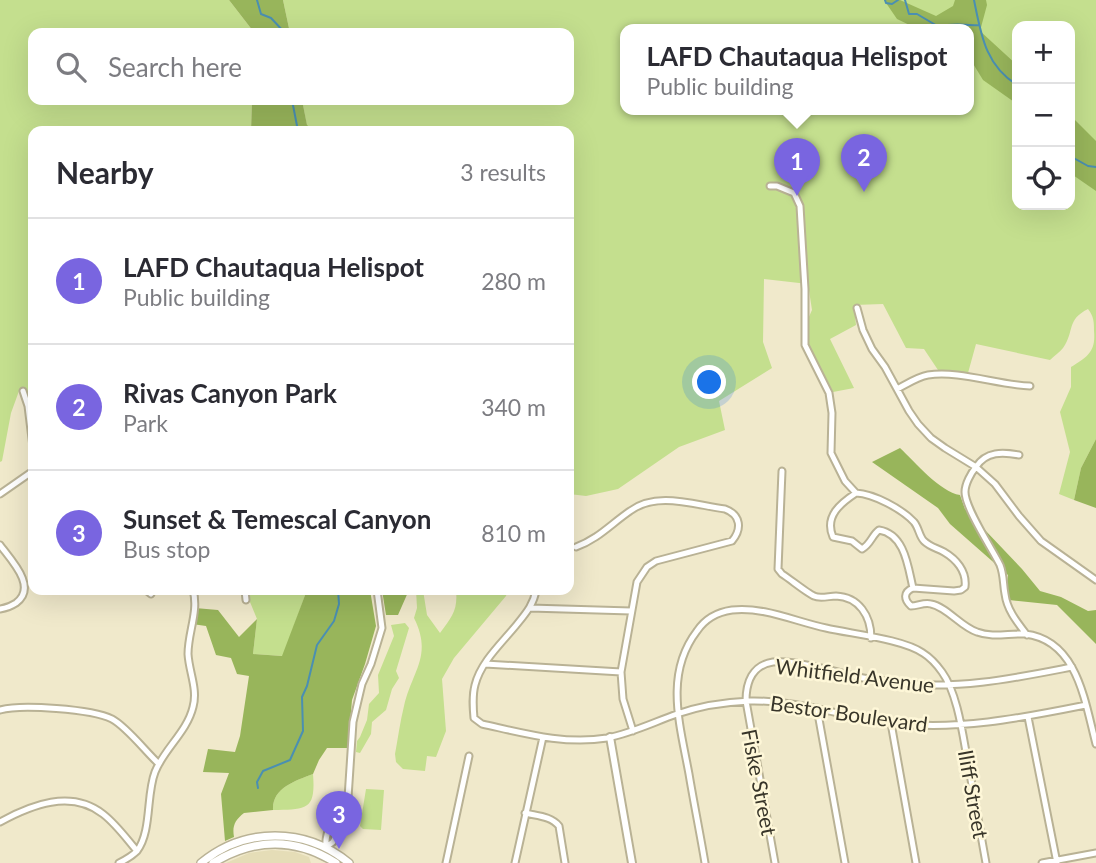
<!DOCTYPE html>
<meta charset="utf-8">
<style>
body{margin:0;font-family:Lato,sans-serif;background:#f2f2f3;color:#2b2b33}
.controls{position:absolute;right:21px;top:21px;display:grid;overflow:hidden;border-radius:14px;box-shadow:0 7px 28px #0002}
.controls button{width:63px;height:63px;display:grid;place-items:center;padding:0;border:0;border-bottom:2px solid #e1e1e2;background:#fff;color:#2b2b33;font:35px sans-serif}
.you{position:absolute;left:710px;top:383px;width:24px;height:24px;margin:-18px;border:5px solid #fff;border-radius:50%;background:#1a73e8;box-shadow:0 0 0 10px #1a73e833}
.badge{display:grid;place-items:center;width:46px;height:46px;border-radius:50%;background:#7965e0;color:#fff;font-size:23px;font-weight:700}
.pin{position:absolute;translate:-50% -58px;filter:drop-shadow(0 2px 4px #0008)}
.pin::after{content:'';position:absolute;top:37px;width:24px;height:21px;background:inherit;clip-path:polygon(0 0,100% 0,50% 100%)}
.popup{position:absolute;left:620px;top:24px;width:354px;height:91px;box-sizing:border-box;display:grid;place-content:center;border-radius:14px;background:#fff;filter:drop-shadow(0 2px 5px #0005);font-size:23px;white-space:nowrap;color:#7c7c81}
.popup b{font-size:26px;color:#2b2b33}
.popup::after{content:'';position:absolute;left:50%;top:100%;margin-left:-14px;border:14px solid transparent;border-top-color:#fff}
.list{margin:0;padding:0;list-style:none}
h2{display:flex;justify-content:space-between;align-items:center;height:91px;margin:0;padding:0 28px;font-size:30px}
h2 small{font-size:23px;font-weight:400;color:#7c7c81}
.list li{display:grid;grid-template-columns:46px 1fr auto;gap:21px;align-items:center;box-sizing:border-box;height:126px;padding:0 28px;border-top:2px solid #e1e1e2}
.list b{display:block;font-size:26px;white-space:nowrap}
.list p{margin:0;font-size:23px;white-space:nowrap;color:#7c7c81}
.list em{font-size:23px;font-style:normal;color:#7c7c81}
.icon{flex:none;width:38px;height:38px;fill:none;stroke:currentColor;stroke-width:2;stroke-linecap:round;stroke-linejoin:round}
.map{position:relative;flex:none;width:1096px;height:863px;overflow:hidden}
.search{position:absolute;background:#fff;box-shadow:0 7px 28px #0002;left:28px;top:28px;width:546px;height:77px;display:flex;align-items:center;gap:18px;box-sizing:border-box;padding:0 24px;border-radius:14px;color:#7c7c81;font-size:26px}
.panel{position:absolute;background:#fff;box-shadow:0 7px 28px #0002;left:28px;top:126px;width:546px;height:469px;border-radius:14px}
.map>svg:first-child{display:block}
</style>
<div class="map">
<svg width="1096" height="863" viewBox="0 0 1096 863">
<rect width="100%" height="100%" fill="#f0e9cb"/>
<path fill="#e5ddb7" d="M272 850 295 852 309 857 311 863H226L249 853Z"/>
<path fill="#c4df8e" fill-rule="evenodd" d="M0 0H229L253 31V33H33V100H252L251 131H33V396L19 391 11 413 2 461 0 462Z
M283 0H1096V439L1081 468 1074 500 1059 494 1070 452 1060 412 1071 387V367C1087 357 1096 352 1094 331 1094 322 1094 317 1088 309 1066 320 1075 331 1063 348 1060 352 1054 356 1050 360L976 344 968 373 938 370 924 349 906 348 883 304 854 305 856 325 830 339 854 388 833 392 807 342 808 319 812 310 808 284 764 279 763 342 772 368 719 401 725 430 679 447 618 489 586 496 569 494V131H314L307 126 302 100H569V33H290ZM1017 26H1070V205H1017ZM626 30H968V110H626Z
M245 590H307L283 656 253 654 257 619Z
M416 590H423L427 615 440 633C452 617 458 610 456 590H508L506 596 454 658 442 679 446 731 436 757 427 756 425 771 403 769 396 762 395 754C398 738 400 722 404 706 412 671 433 656 414 618L417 608Z
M405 623 409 628 396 671 399 678 392 689 386 710 372 722 371 734 360 753 356 752 357 741 360 737 367 720 369 704 379 693 378 675 394 636 391 625Z
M313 774C316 811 306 809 273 810 272 788 295 781 313 774Z
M366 789 384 790 381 830 363 829 360 826Z"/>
<path fill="#98b55b" d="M229 0H283L290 33H253V31Z
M884 0H900L936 16 953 6 955 0H986L987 5 980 31 1017 65V104L983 80 969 57 968 30H951L948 25 935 30H920L897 19Z
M252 100H302L307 125 314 131H251Z
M1070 115 1096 141V191L1070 173Z
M1096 439V508L1074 500 1081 468Z
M900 448C915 462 940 492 960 495L965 509 1022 569 1040 591 1061 597 1088 611 1096 610V644L1057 605 1009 600 1006 590 1008 575 950 524 938 508 872 462Z
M307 590H370L376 626 365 664 352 700 348 748H327L319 760 313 774C295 781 272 788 273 810L244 813C235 820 232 826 234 837L225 841 221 794 229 773 203 772 208 749 235 752 240 736 249 676 237 674 231 658 216 655 206 626 192 624 195 608 218 610 239 637 257 619 253 654 282 656Z
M382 590H409L398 615H386Z"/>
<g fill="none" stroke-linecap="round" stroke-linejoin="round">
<path stroke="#4a8fb2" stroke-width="2" d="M257 0 261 14 271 18 285 33
M885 0 886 3 892 4 898 0
M905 0 909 14H917L939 27C955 22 964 26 979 25
M974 0C981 34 985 65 1017 85
M292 100 298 131
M1070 156 1088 166 1096 167
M258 788 257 782 263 771 290 760 303 731 302 697 307 686 317 645 334 621 339 604 338 590"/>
<g stroke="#b9b295" stroke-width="9">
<path id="minor" d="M770 186H777L794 193 800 206 805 289V345L829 393 832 413 831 453 845 481 856 493C874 494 902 509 914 522 919 528 919 536 924 541 930 547 937 548 944 552 956 559 967 571 965 587L961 590 954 591 913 588C903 592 904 600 911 606 918 606 924 602 931 604 947 607 961 627 977 632 993 638 1009 633 1025 634 1078 640 1085 703 1096 744
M857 308 863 330 872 349 885 367 909 411 918 424 931 438 945 448 976 467 995 484 1019 516 1041 541 1096 580
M897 389C907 384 917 377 928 375 959 370 998 385 1030 386
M23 391 28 406 33 447
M1019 455C1003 452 986 451 976 467 971 473 965 484 965 492 965 508 992 549 1000 565 1004 575 1003 584 1005 594 1007 610 1017 622 1027 635
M782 471 778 569 782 574C790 579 807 593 814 596 820 599 829 596 836 596 859 597 871 616 871 638
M856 493C841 503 824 516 833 537L852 541 862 549C871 544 872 535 879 530 905 534 908 567 913 588
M0 494 33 471
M0 545C11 560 38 587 16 603 10 607 6 608 0 609
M576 547C598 539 611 524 630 511 657 491 694 505 725 509 741 515 742 529 732 541L656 561 647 567 637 582 621 672 623 699 633 731
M146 590 151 594
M245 590 246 600
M536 590C534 603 527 612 518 623 503 642 481 661 475 685 472 696 473 707 474 718L482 724C523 733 564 745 607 738 632 733 654 722 677 714 700 706 726 702 750 701 799 700 844 717 891 723 957 731 1021 718 1086 705
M530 608 631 611
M485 664 621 672
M817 708 845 863
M0 710C21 704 92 709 112 719 127 727 145 751 159 764
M1028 717 1057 863
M891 723 916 863
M525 813C537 816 551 816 559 826L565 863
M0 822C31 805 71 789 103 814 116 824 126 838 137 851
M326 847 333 842 347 813 353 722 362 684 371 664 382 628 377 590
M326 847C324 830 338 810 347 796
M119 863C125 860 132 856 137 851 152 831 146 795 155 772 164 749 187 732 193 707 198 689 189 672 188 654 188 632 199 611 193 590
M446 863 469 756
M515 863 543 737
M705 863C700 833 694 804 689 774 680 725 664 674 697 631 705 619 718 612 732 610 762 606 797 622 826 628 852 634 903 639 923 653 931 658 937 665 942 672 958 694 963 737 968 763 974 797 980 830 986 863
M775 863 746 701C746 683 752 665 773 662 780 661 788 662 795 663 816 666 837 672 858 677 872 680 887 681 901 683 959 690 1015 678 1072 667
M1042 863 1096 853"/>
</g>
<g stroke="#b9b295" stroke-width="10">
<path id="tertiary" d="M610 737 632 863"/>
</g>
<g stroke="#b9b295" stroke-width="10">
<path id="secondary" d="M201 863C245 827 305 827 349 863
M213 863C254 838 295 837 336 863"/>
</g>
<use href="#minor" stroke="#fff" stroke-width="5"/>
<use href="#tertiary" stroke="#fff" stroke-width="6"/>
<use href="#secondary" stroke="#fff" stroke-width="7"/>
</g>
<g text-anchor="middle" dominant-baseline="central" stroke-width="5" stroke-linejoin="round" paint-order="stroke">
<g font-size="21" fill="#383529" stroke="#fef7d8">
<text transform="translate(855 675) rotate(7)">Whitfield Avenue</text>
<text transform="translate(849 713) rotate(8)">Bestor Boulevard</text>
<text transform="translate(760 782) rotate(79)">Fiske Street</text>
<text transform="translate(974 794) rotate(80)">Iliff Street</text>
</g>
</g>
</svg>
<div class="controls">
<button>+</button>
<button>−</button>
<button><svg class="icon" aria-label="locate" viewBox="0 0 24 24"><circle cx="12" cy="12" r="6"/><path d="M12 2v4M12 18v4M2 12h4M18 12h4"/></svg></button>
</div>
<div class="you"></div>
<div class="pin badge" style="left:797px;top:196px">1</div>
<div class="popup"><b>LAFD Chautaqua Helispot</b>Public building</div>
<div class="pin badge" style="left:864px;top:192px">2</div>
<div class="pin badge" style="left:339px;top:849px">3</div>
<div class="search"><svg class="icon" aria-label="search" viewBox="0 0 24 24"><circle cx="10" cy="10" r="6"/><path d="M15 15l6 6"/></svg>Search here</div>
<section class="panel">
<h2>Nearby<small>3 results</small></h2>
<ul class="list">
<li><span class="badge">1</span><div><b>LAFD Chautaqua Helispot</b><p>Public building</p></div><em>280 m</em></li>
<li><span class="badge">2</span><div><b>Rivas Canyon Park</b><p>Park</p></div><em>340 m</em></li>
<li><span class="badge">3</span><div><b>Sunset &amp; Temescal Canyon</b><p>Bus stop</p></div><em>810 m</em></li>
</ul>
</section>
</div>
